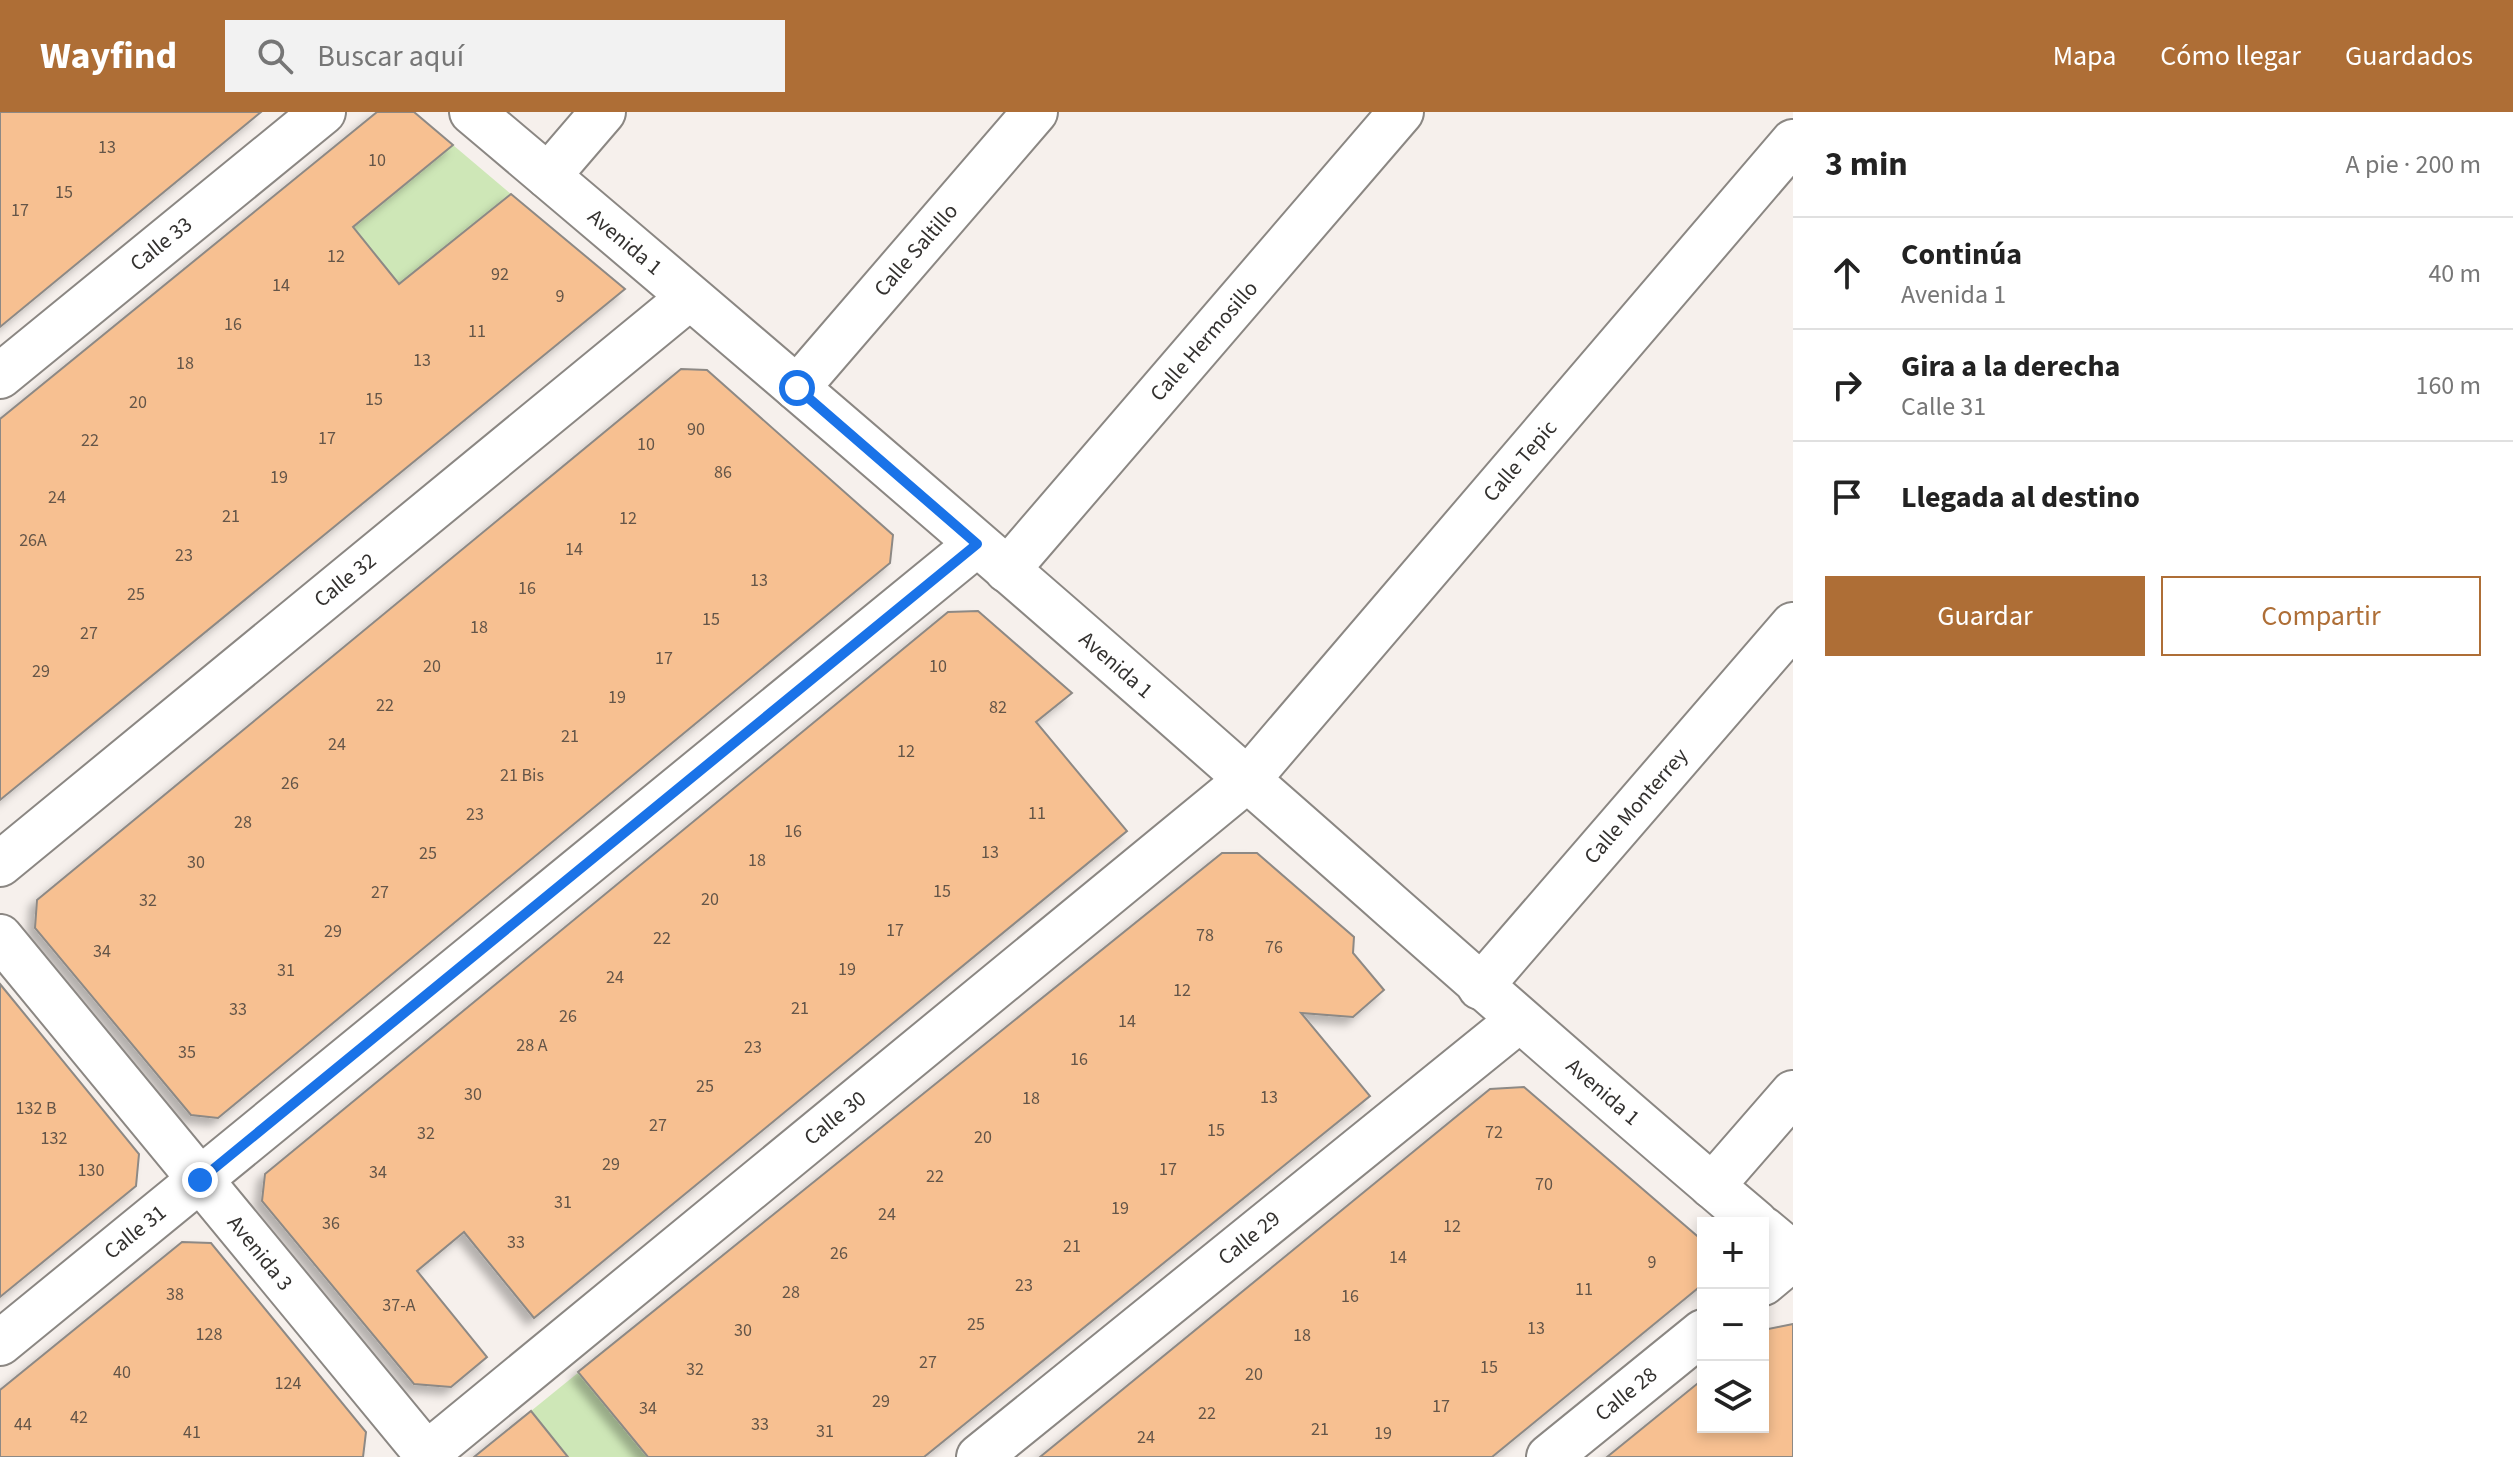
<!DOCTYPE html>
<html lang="es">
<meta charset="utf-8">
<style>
body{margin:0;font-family:"Source Sans 3",sans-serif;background:#f2f2f2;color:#222}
.controls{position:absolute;right:24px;bottom:24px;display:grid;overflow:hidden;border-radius:0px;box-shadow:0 4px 12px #0003}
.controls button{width:72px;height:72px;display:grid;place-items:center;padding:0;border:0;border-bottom:2px solid #e0e0e0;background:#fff;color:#222;font:40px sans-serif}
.stop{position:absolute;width:24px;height:24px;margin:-18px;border:6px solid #1a73e8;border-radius:50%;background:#fff}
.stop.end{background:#1a73e8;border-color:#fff;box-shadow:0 2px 8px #0008}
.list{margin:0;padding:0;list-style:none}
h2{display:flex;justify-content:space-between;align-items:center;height:104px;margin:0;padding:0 32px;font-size:34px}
h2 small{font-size:26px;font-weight:400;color:#767676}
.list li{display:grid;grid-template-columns:52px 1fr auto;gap:24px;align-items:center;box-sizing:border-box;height:112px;padding:0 32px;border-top:2px solid #e0e0e0}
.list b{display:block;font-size:30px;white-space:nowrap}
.list p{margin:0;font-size:26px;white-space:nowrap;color:#767676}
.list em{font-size:26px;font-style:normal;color:#767676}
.actions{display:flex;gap:16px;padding:24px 32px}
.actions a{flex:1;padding:18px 0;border:2px solid #ae6e36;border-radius:0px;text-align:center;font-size:28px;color:#ae6e36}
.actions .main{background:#ae6e36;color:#fff}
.icon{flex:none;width:44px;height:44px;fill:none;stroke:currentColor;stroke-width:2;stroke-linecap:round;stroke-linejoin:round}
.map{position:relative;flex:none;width:1793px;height:1345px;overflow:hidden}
header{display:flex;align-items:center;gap:48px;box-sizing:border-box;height:112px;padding:0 40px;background:#ae6e36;color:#fff}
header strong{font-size:38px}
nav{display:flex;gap:44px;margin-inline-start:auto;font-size:28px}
.search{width:560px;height:72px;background:#f2f2f2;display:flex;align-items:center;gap:20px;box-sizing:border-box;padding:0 28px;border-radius:0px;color:#767676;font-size:30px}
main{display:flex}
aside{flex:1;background:#fff}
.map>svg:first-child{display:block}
</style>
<header>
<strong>Wayfind</strong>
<div class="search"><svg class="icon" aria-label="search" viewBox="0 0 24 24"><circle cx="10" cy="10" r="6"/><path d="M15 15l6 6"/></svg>Buscar aquí</div>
<nav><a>Mapa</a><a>Cómo llegar</a><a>Guardados</a></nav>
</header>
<main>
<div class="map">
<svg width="1793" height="1345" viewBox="0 0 1793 1345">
<defs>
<filter id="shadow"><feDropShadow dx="-7" dy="7" stdDeviation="4" flood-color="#0004"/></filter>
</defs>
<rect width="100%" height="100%" fill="#f6f0ec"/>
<path fill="#cee7b7" d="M453 33 511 82 399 172 353 115Z
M579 1260 648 1345H568L531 1299Z"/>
<path fill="#f7c091" stroke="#8d8985" stroke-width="2" filter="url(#shadow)" d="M0 0H261L0 215Z
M377 0H414L453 33 353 115 399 172 511 82 625 177 0 688V307Z
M681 257 707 258 893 423 890 451 218 1006 191 1003 35 816 37 788Z
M978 499 1072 581 1036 610 1127 719 534 1206 464 1120 417 1159 487 1245 451 1275 414 1272 262 1089 265 1062 948 500Z
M1222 741H1257L1354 825 1353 841 1384 878 1353 905 1301 901 1370 984 924 1345H648L578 1260Z
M0 872 139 1042 136 1074 0 1185Z
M1524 975 1703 1129V1172L1492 1345H1040L1490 977Z
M182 1130 211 1131 366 1320 363 1345H0V1278Z
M1793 1212V1345H1607L1703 1267V1315H1763V1218Z
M531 1299 568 1345H474Z"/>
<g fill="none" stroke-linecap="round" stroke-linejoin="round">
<g stroke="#8b8783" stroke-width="48">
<path id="street" d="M548 64 603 0
M0 264 323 0
M797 276 1035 0
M1007 458 1401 0
M0 825 429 1345
M1480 875 1793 513
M1712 1074 1793 981
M1763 1171 1793 1146
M0 1231 977 432
M423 1345 1248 667 1793 30
M979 1345 1519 908
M1549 1345 1703 1220"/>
</g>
<g stroke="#8b8783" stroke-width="48">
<path id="secondary" d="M472 0C733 220 992 442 1248 668 1417 816 1584 966 1756 1111
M0 752 690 185
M1763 1117 1793 1142"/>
</g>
<use href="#street" stroke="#fff" stroke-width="44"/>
<use href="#secondary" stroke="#fff" stroke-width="44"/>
</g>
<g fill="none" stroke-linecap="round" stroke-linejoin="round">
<path stroke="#1a73e8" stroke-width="10" d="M200 1068 977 432 797 276"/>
</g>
<g text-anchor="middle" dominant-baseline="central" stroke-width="7" stroke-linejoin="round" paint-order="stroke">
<g font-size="18" fill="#645548">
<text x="107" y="35">13</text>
<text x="377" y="48">10</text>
<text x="64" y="80">15</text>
<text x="20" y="98">17</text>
<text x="336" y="144">12</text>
<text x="500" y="162">92</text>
<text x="281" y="173">14</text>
<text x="560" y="184">9</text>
<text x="233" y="212">16</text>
<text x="477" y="219">11</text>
<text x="422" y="248">13</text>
<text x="185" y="251">18</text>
<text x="374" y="287">15</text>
<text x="138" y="290">20</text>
<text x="696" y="317">90</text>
<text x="327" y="326">17</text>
<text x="90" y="328">22</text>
<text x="646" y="332">10</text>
<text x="723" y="360">86</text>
<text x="279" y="365">19</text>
<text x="57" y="385">24</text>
<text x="231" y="404">21</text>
<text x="628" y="406">12</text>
<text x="33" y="428">26A</text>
<text x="574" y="437">14</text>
<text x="184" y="443">23</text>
<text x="759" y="468">13</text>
<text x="527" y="476">16</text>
<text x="136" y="482">25</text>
<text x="711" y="507">15</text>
<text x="479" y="515">18</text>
<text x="89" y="521">27</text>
<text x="664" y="546">17</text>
<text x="432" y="554">20</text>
<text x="938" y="554">10</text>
<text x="41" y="559">29</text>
<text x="617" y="585">19</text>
<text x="385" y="593">22</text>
<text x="998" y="595">82</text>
<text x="570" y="624">21</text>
<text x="337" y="632">24</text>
<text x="906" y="639">12</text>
<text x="522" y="663">21 Bis</text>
<text x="290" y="671">26</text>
<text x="1037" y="701">11</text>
<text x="475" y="702">23</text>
<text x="243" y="710">28</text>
<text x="793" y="719">16</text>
<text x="990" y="740">13</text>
<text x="428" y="741">25</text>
<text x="757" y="748">18</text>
<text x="196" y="750">30</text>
<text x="942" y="779">15</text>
<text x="380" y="780">27</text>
<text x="710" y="787">20</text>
<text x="148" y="788">32</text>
<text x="895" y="818">17</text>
<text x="333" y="819">29</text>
<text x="1205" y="823">78</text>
<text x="662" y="826">22</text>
<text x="1274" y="835">76</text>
<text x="102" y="839">34</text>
<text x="847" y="857">19</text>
<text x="286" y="858">31</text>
<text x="615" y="865">24</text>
<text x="1182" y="878">12</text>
<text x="800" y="896">21</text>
<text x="238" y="897">33</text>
<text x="568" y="904">26</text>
<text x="1127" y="909">14</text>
<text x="532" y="933">28 A</text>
<text x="753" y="935">23</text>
<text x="187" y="940">35</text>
<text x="1079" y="947">16</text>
<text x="705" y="974">25</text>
<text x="473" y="982">30</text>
<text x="1269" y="985">13</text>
<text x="1031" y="986">18</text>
<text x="36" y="996">132 B</text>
<text x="658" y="1013">27</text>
<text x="1216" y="1018">15</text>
<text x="1494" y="1020">72</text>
<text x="426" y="1021">32</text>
<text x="983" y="1025">20</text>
<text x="54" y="1026">132</text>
<text x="611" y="1052">29</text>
<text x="1168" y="1057">17</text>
<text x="91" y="1058">130</text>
<text x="378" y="1060">34</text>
<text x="935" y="1064">22</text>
<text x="1544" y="1072">70</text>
<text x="563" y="1090">31</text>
<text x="1120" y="1096">19</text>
<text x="887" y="1102">24</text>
<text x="331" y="1111">36</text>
<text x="1452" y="1114">12</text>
<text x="516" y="1130">33</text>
<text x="1072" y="1134">21</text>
<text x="839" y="1141">26</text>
<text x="1398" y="1145">14</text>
<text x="1652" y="1150">9</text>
<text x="1024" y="1173">23</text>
<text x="1584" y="1177">11</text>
<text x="791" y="1180">28</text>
<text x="175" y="1182">38</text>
<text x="1350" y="1184">16</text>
<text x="399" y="1193">37-A</text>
<text x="976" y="1212">25</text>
<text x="1536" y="1216">13</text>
<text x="743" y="1218">30</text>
<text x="209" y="1222">128</text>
<text x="1302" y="1223">18</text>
<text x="928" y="1250">27</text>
<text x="1489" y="1255">15</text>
<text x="695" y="1257">32</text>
<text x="122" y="1260">40</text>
<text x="1254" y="1262">20</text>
<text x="288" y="1271">124</text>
<text x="881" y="1289">29</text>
<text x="1441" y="1294">17</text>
<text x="648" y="1296">34</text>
<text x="1207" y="1301">22</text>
<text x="79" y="1305">42</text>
<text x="23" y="1312">44</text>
<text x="760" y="1312">33</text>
<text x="1320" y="1317">21</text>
<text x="825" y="1319">31</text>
<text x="192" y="1320">41</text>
<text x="1383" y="1321">19</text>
<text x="1146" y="1325">24</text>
</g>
<g font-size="22" fill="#33312f" stroke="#fff">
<text transform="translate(625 130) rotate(40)">Avenida 1</text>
<text transform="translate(161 132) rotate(-39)">Calle 33</text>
<text transform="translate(916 138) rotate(-49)">Calle Saltillo</text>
<text transform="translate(1204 229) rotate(-49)">Calle Hermosillo</text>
<text transform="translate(1520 349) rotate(-49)">Calle Tepic</text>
<text transform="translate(345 468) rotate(-39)">Calle 32</text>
<text transform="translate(1116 553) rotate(41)">Avenida 1</text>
<text transform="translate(1636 694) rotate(-49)">Calle Monterrey</text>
<text transform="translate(1603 980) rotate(41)">Avenida 1</text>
<text transform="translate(835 1006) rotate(-39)">Calle 30</text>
<text transform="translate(135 1120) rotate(-39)">Calle 31</text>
<text transform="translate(1249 1126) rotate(-39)">Calle 29</text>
<text transform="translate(260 1141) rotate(51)">Avenida 3</text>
<text transform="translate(1626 1282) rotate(-39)">Calle 28</text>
</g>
</g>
</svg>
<div class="controls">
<button>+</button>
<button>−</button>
<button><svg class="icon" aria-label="layers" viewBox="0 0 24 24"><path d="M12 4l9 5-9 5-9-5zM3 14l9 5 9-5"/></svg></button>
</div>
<div class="stop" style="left:797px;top:276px"></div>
<div class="stop end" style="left:200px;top:1068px"></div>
</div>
<aside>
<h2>3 min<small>A pie · 200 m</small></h2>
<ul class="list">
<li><svg class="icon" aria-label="ahead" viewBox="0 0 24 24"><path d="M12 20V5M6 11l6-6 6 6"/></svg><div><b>Continúa</b><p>Avenida 1</p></div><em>40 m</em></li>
<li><svg class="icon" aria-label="right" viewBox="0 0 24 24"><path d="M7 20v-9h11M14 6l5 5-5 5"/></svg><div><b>Gira a la derecha</b><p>Calle 31</p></div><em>160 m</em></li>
<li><svg class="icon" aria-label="arrive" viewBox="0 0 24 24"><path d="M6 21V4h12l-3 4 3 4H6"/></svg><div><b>Llegada al destino</b></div></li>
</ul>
<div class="actions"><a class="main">Guardar</a><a>Compartir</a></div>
</aside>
</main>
